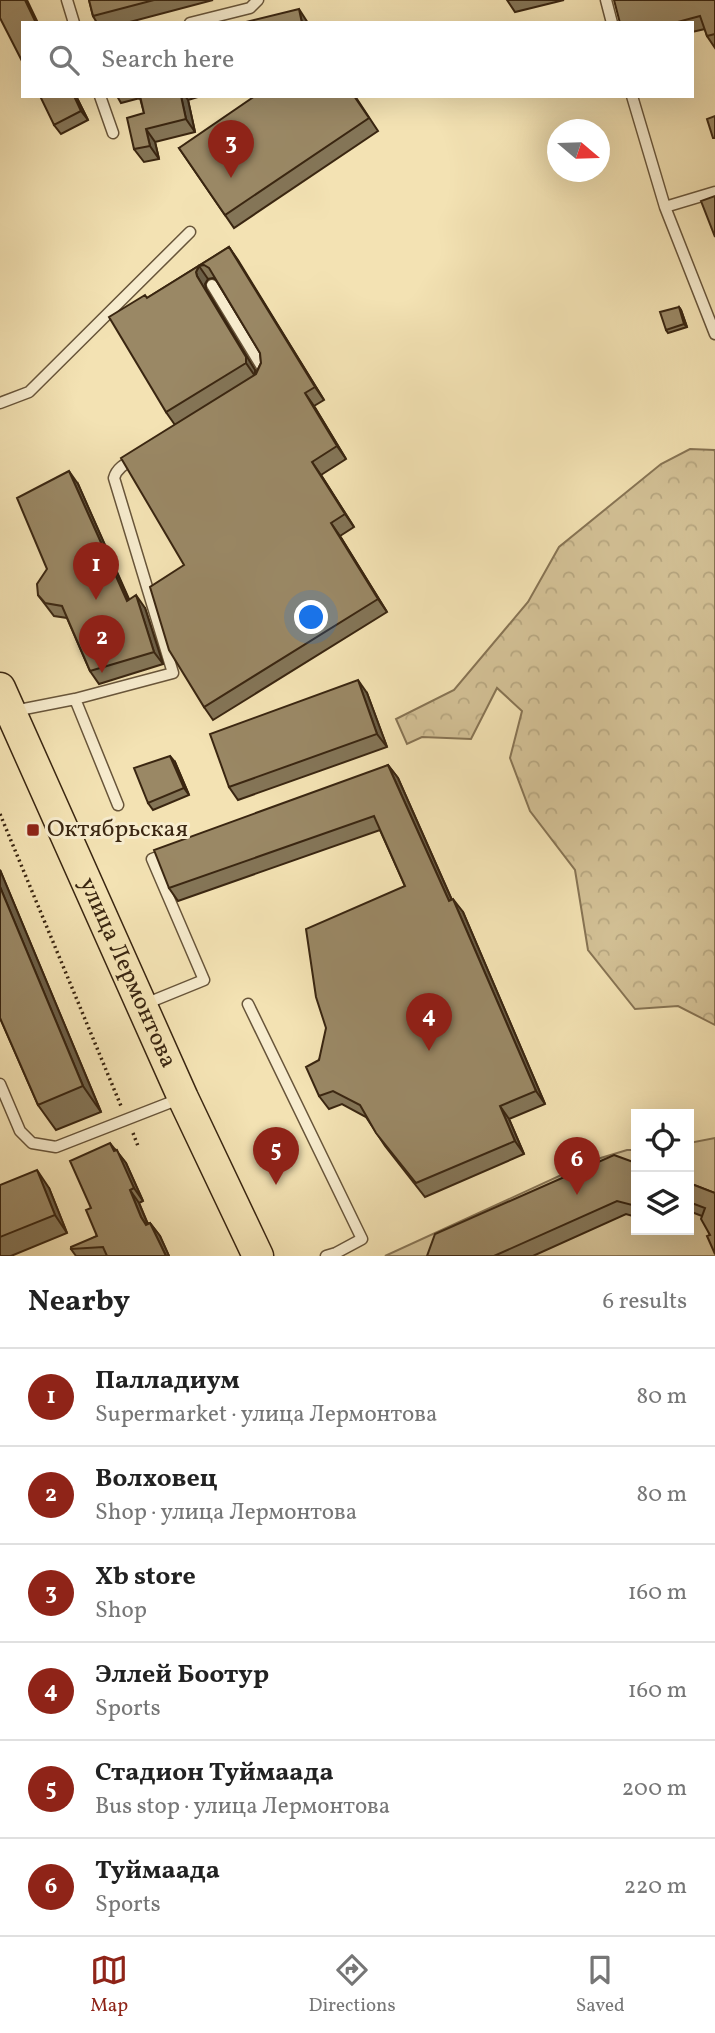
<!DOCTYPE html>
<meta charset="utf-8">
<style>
body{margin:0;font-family:Vollkorn,serif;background:#f2f2f2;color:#222}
.controls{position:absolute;right:21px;bottom:21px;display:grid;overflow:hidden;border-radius:0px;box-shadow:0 7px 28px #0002}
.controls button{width:63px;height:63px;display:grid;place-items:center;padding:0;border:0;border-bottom:2px solid #e0e0e0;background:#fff;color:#222;font:35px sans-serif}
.compass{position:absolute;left:547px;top:119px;width:63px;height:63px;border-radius:50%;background:#fff;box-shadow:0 7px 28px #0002;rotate:109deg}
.you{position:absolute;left:312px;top:618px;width:24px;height:24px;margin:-18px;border:5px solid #fff;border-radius:50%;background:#1a73e8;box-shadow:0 0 0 10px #1a73e833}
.badge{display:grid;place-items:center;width:46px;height:46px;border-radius:50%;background:#8f2418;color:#fff;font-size:23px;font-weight:700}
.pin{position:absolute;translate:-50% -58px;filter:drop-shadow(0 2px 4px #0008)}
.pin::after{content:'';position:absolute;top:37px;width:24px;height:21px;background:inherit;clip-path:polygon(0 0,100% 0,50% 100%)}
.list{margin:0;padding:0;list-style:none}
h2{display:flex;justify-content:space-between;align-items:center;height:91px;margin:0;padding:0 28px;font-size:30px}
h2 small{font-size:23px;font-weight:400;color:#767676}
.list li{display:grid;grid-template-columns:46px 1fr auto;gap:21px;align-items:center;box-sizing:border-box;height:98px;padding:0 28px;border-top:2px solid #e0e0e0}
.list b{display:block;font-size:26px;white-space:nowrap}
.list p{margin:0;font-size:23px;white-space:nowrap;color:#767676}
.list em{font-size:23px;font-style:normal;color:#767676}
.icon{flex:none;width:38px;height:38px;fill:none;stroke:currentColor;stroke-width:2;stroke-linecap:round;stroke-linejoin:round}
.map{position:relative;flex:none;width:715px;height:1256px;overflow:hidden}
.search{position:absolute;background:#fff;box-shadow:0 7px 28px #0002;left:21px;right:21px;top:21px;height:77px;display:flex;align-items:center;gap:18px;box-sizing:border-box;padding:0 24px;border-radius:0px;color:#767676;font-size:26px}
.sheet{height:679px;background:#fff}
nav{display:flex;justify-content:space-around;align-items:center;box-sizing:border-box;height:98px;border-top:2px solid #e0e0e0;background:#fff;font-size:19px;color:#767676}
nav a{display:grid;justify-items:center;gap:4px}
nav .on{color:#8f2418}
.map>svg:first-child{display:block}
</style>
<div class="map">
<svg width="715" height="1256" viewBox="0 0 715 1256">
<defs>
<pattern id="forest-crowns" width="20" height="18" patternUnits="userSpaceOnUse" patternTransform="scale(1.75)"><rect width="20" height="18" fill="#d4c297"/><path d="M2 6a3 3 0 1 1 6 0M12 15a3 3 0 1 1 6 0" fill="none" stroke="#b7a781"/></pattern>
</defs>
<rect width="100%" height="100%" fill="#f3e2b3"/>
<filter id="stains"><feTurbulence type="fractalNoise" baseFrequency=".00286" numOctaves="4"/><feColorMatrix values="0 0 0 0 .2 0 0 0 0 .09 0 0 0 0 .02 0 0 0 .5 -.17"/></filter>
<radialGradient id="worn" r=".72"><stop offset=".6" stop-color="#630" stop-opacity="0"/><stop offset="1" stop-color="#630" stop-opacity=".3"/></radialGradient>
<path fill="url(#forest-crowns)" stroke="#877454" stroke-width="2" d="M690 449 715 450V1025L678 1006 635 1009 588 950 575 870 530 811 510 758 522 711 497 688 471 739 422 737 407 744 396 719 454 690 528 602 559 547 661 464Z"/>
<path fill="#d4c297" stroke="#877454" stroke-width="2" d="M715 1138V1256H385L594 1160 627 1150H636V1230H689V1143Z"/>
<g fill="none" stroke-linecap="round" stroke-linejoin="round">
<g stroke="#68553a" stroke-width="13">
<path id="service" d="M67 0 74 23
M606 0 612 23
M190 23 250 8 258 0
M100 96 113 133
M632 96 665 207 715 334
M665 207 715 192
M212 285 262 367V376
M0 403 29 392 190 232
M75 699 118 805
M14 711 75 699 173 673 114 478C117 467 127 463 136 458
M145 1004 204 980 152 859 168 853
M248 1004 362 1239 336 1253 326 1256
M0 1084 20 1131 32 1143 56 1147 179 1099"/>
</g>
<g stroke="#3a2611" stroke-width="33">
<g id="primary">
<path id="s1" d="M0 688 183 1098 258 1256"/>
</g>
</g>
<path stroke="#3a2611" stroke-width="3.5" stroke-dasharray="2 3.5" stroke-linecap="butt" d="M0 814 121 1106
M133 1133 138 1146"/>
<use href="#service" stroke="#f7ecce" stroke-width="10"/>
<use href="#primary" stroke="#f3e2b3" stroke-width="30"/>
</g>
<path fill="#847557" stroke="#3a2611" stroke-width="2" fill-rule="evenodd" d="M89 0H213L126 23H97L93 16Z
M507 0H564L515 12Z
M715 0V48L707 36 705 29 692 32V23H620Z
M76 96 88 120 61 134 54 125Z
M117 96H201L188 100 195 132 155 142 159 159 144 162 134 149 144 113 140 98 121 103Z
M355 96 378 131 234 228 179 148Z
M229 247 324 400 314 406 346 459 321 475 354 527 340 536 387 612 213 720 204 707 184 565 175 425 166 412 147 298ZM213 278 216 280 260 353 261 363 255 375V370L206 289 205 284 208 279Z
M679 307 681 310 687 327 668 333 666 330Z
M78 484 129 599 145 608 163 664 99 684 90 671 67 618 54 616 38 595Z
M367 693 387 747 238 800 229 787Z
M175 762 189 795 153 810 148 803Z
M388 765 398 778 452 900 463 912 545 1104 509 1119 524 1154 425 1197 385 1146 366 1117 342 1104 329 1109 319 1096V1060L405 886 380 830 178 901 169 888Z
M0 870 101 1112 56 1130 38 1105 0 1018Z
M116 1150 126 1163 143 1201 139 1203 148 1224 150 1223 160 1236 169 1256H76L71 1249 97 1236 91 1208Z
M636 1163V1217L626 1214 533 1256H427Z
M689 1183 715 1193 710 1235 702 1216 689 1211Z
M0 1185 49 1188 67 1233 11 1256H0Z"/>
<path fill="#6c5f47" stroke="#3a2611" stroke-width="2" d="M25 0H27L38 23H36Z
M299 9 308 23H302Z
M74 96H76L88 120 81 111Z
M181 96H185L188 100 195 132 186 119Z
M146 129 155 142 159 159 150 146Z
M229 247 238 260 324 400 315 387Z
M199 266 208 279 205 284 206 289 255 370V376L246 363 197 276 196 272Z
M679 307 681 310 687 327 684 324Z
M305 393 314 406 346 459 337 446Z
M312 462 321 475 354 527 345 514Z
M69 471 78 484 135 614 127 601Z
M331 523 340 536 387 612 378 599Z
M136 595 145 608 163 664 154 652Z
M358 680 367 693 387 747 377 734Z
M170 756 175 762 189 795 184 788Z
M388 765 398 778 458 914 449 901Z
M0 870 101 1112 83 1086 0 887Z
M453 899 463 912 545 1104 536 1091Z
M500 1106 509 1119 524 1154 515 1141Z
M110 1143 126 1163 143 1201 134 1188Z
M37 1170 49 1188 67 1233 55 1215Z
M130 1190 139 1203 150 1230 155 1238 141 1217Z
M150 1223 160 1236 169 1256H166Z"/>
<path fill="#9a8865" stroke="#3a2611" stroke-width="2" d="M0 0H25L36 23H23V63L0 18Z
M89 0H154L93 16Z
M614 0H715V34L707 36 700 16 674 23H620Z
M299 9 302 23H242Z
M40 96H74L81 111 54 125Z
M140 96H181L186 119 146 129 150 146 134 149 127 118 144 113Z
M255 96H354L369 118 225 215 179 148Z
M715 116V138H713L707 119Z
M715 196V237L701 201Z
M229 247 315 387 305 393 337 446 312 462 345 514 331 523 378 599 204 707 169 650 150 587 184 565 121 458 256 374 261 363 260 353 209 268 204 265 199 266 196 272 197 276 246 357V363L166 412 109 317 145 295 147 298Z
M679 307 684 324 666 330 660 312Z
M69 471 127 601 136 595 154 652 90 671 62 606 45 603 38 595 37 584 47 569 17 498Z
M358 680 377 734 229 787 210 734Z
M170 756 184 788 148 803 134 768Z
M388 765 449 901 453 899 536 1091 500 1106 515 1141 416 1183 376 1133 360 1105 333 1091 319 1096 306 1067 319 1060 326 1028 316 997 306 929 405 886 374 816 169 888 154 850Z
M0 887 83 1086 38 1105 0 1018Z
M110 1143 114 1151 117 1150 134 1188 130 1190 141 1217 146 1225 150 1223 166 1256H107L103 1247 71 1249V1247L97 1236 86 1210 91 1208 70 1161Z
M614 1155 636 1163V1206L617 1201 494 1256H427L435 1234Z
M37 1170 55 1215 0 1237V1185Z
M689 1183 715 1193V1254L707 1236 710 1235 701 1219 705 1208 689 1202Z"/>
<rect fill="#8f2418" stroke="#f7ecce" stroke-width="2.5" x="26" y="823" width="14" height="14" rx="3.5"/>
<g text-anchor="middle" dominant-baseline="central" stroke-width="6" stroke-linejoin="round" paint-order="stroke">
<g font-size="24" fill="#3a2611" stroke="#f7ecce" text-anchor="start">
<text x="47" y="830">Октябрьская</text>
</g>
<g font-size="24" fill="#3a2611" stroke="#f7ecce">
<text stroke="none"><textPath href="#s1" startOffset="312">улица Лермонтова</textPath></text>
</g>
</g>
<rect width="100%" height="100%" filter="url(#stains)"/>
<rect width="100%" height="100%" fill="url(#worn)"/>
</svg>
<div class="controls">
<button><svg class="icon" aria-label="locate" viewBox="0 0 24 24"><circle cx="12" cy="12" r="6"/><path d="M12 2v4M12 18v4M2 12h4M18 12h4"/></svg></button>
<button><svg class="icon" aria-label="layers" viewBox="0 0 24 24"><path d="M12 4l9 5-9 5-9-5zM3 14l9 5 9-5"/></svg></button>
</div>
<svg class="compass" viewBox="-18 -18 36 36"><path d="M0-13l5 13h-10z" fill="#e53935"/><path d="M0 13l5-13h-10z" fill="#767676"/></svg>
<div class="you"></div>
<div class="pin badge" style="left:96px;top:600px">1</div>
<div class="pin badge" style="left:102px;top:673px">2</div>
<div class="pin badge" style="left:231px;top:178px">3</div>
<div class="pin badge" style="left:429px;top:1051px">4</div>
<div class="pin badge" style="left:276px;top:1185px">5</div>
<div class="pin badge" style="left:577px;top:1195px">6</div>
<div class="search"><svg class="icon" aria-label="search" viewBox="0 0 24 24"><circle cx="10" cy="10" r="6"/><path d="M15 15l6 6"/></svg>Search here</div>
</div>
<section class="sheet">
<h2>Nearby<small>6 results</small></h2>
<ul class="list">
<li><span class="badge">1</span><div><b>Палладиум</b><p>Supermarket · улица Лермонтова</p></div><em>80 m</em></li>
<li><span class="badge">2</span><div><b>Волховец</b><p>Shop · улица Лермонтова</p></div><em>80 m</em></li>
<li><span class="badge">3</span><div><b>Xb store</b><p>Shop</p></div><em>160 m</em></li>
<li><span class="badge">4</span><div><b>Эллей Боотур</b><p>Sports</p></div><em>160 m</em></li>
<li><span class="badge">5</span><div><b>Стадион Туймаада</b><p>Bus stop · улица Лермонтова</p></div><em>200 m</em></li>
<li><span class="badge">6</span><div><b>Туймаада</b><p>Sports</p></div><em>220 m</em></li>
</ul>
</section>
<nav>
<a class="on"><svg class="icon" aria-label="map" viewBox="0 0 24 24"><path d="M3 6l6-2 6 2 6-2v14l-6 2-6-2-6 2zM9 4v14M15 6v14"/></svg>Map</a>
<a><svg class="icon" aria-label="directions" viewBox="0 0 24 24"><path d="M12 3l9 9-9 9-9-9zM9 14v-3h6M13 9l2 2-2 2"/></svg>Directions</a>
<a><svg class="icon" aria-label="saved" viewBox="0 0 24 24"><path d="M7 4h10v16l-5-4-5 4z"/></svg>Saved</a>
</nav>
